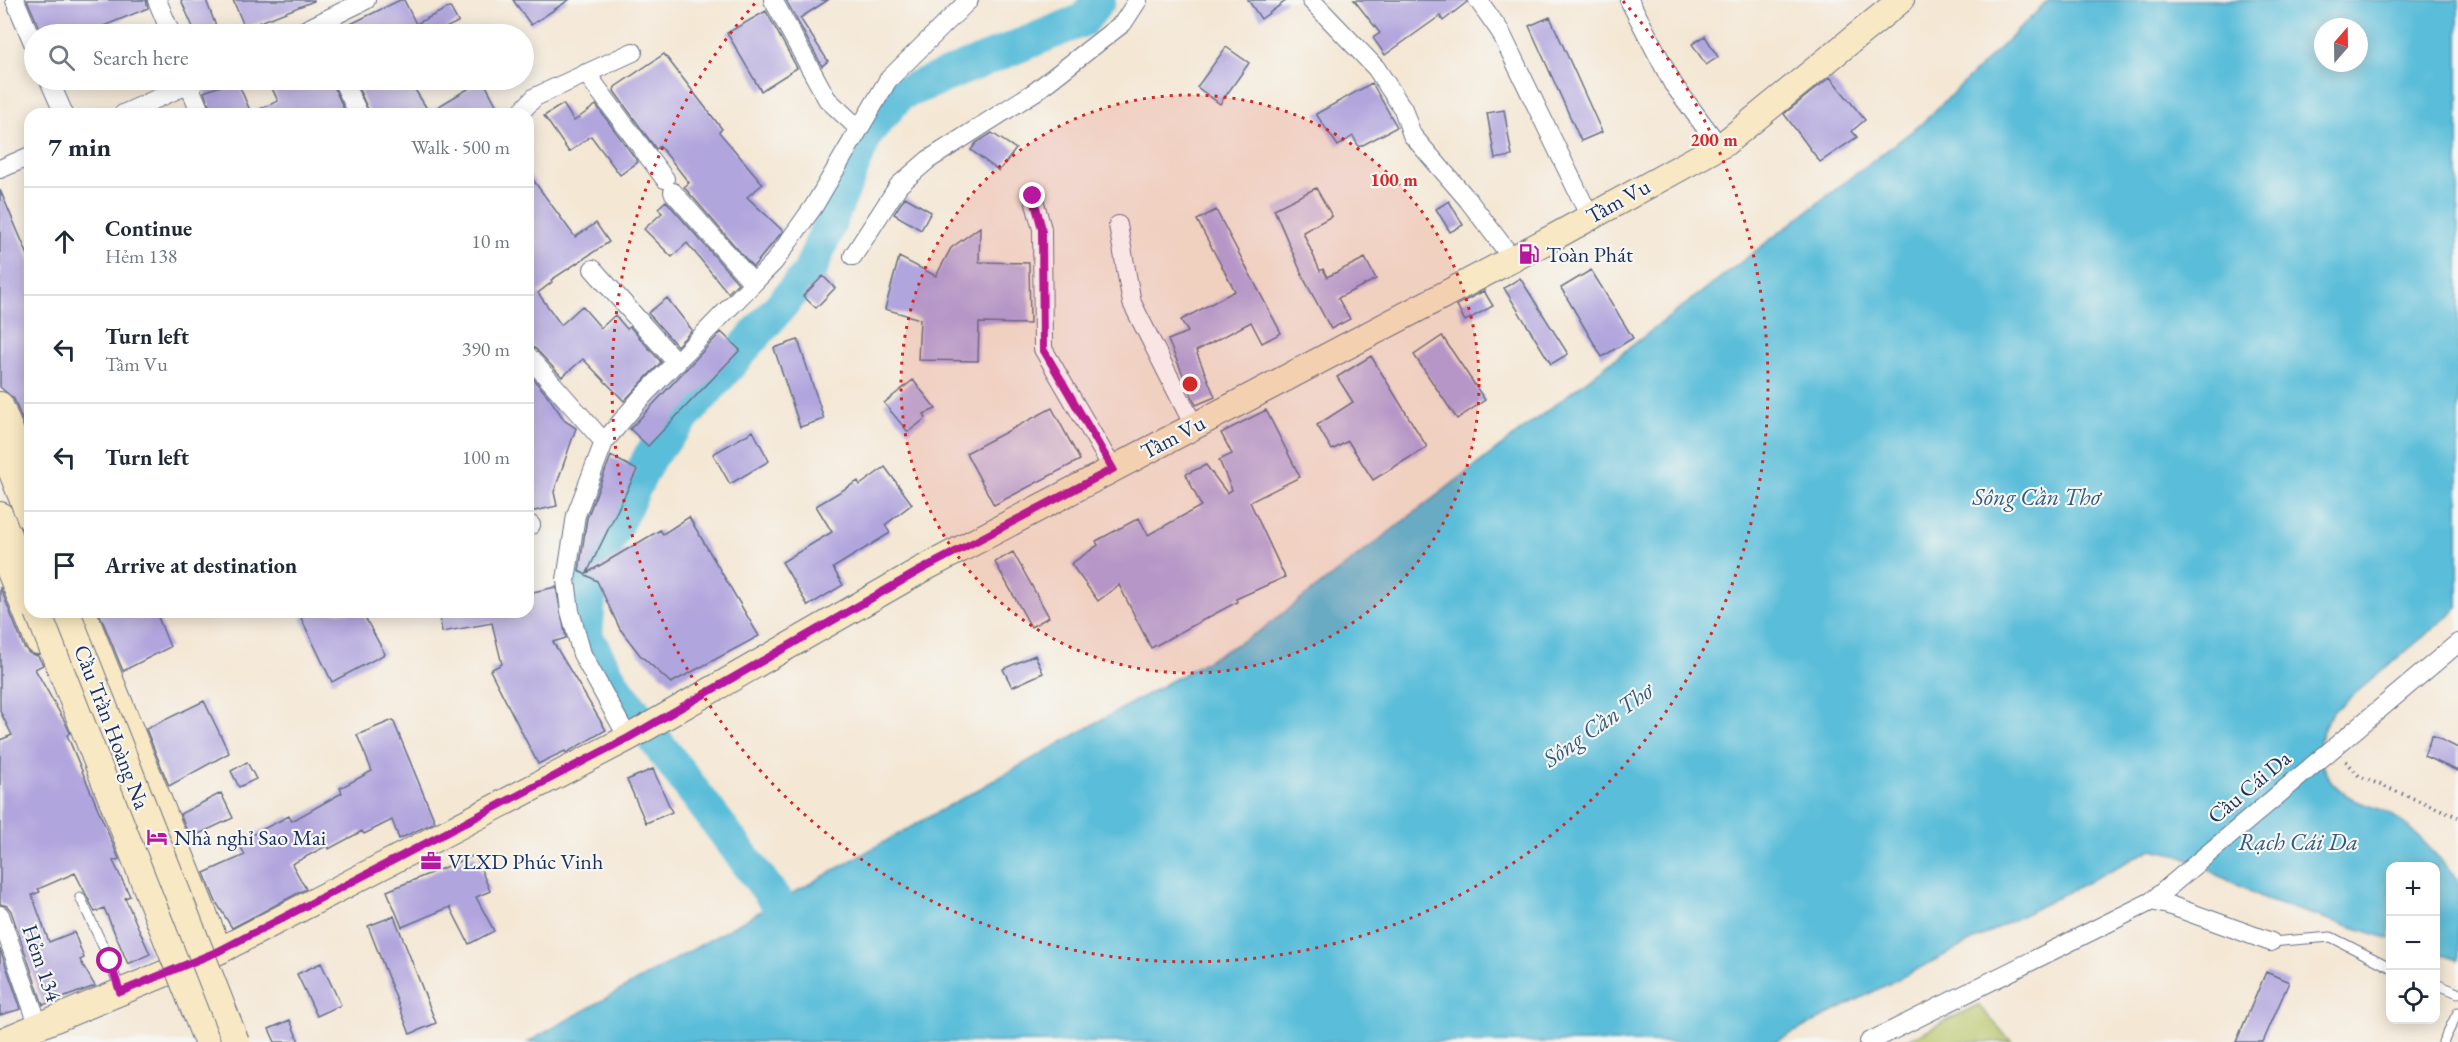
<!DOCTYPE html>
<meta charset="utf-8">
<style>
body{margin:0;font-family:"EB Garamond",serif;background:#f2f2f3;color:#1f2937}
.controls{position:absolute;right:18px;bottom:18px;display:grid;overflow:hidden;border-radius:12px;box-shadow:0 3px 15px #0003}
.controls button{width:54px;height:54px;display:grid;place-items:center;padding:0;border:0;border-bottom:2px solid #e0e1e3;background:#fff;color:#1f2937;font:30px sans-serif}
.compass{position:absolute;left:2314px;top:18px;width:54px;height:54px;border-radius:50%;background:#fff;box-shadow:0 3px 15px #0003;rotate:20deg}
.stop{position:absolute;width:18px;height:18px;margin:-14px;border:4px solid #b5179e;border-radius:50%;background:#fff}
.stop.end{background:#b5179e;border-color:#fff;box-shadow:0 2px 6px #0008}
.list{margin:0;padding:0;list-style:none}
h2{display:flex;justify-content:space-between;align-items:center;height:78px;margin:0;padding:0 24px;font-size:26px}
h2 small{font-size:20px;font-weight:400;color:#747a83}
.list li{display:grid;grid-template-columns:39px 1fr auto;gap:18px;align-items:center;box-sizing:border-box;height:108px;padding:0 24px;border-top:2px solid #e0e1e3}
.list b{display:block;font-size:22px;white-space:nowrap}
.list p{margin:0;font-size:20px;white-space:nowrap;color:#747a83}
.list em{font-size:20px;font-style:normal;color:#747a83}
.icon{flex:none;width:33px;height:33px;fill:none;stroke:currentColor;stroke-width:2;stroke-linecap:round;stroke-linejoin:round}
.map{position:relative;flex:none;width:2458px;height:1042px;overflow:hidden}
.search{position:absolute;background:#fff;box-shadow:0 3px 15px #0003;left:24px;top:24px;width:510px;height:66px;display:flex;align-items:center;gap:15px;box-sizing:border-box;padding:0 21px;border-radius:33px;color:#747a83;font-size:22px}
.panel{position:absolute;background:#fff;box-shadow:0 3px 15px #0003;left:24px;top:108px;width:510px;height:510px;border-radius:18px}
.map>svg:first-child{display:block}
</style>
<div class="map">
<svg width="2458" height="1042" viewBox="0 0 2458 1042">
<rect width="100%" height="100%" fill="#f6f6f2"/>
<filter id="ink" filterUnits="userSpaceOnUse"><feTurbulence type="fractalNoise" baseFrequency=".0167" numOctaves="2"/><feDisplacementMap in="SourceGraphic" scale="12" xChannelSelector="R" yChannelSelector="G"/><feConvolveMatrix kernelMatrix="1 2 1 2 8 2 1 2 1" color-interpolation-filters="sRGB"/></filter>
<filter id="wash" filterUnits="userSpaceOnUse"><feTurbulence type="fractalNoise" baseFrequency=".008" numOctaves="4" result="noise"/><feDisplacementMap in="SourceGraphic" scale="24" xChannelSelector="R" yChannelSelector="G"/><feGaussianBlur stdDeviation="1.35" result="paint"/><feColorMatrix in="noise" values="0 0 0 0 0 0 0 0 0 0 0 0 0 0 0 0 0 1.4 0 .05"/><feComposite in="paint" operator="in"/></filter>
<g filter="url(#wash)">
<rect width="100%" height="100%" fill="#f4e7d4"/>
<path fill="#b6c364" stroke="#687961" stroke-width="1.5" d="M1978 1005 2012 1042H1903Z"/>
<path fill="#5abdd9" stroke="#3a769c" stroke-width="1.5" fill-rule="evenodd" d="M2049 0H2458V608L2334 711C2309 744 2317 778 2353 799 2365 806 2380 807 2392 815 2417 831 2437 857 2458 879V960L2436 953V866H2390V939L2269 901 2179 855 2152 849 1775 1042H528L1260 631 1921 124ZM2323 27H2359V63H2323Z"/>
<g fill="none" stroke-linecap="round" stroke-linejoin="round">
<path stroke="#5abdd9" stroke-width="34" d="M777 902 613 684 586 636 591 576 650 456 809 273 867 132 900 94 1083 20 1099 0"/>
</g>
<g id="blocks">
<path fill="#b1a5dd" d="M27 0H146L148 8 84 34H42Z
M181 0H206L219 34H196Z
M233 0H314V1L245 28Z
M400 0H404L416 24 450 7 458 22 433 34H330Z
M513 0H569L531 25Z
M786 0H828L800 18 828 61 822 66Z
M1248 0H1287L1261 19Z
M1354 0H1467V2L1443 21 1440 16 1385 55 1373 38 1380 33Z
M766 11 797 68 761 91 727 33Z
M1550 17 1602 132 1581 141 1529 26Z
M1705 36 1718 57 1706 65 1692 44Z
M1226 47 1249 63 1220 104 1197 87Z
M664 54 722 129 719 132 763 184 747 197 783 231 753 267 684 187 689 183 660 146 656 149 614 91 615 87Z
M1830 77 1865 120 1852 131 1857 137 1820 162 1784 114Z
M237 80 251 113 278 101 268 80H331L346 114H212L204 92Z
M362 80H409L429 112 483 80 501 114H370L356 83Z
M1372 83 1397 127 1359 147 1353 136 1338 146 1316 114Z
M563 104 574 121 596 105 638 162 620 175 591 136 569 152 544 116Z
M1504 110 1512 156 1495 159 1487 113Z
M992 133 1016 149 999 171 971 150 976 143Z
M528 173 575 237 596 223 609 242 551 280 552 282 538 293 561 325 582 306 601 328 615 315 627 329 630 327 661 362 624 401 583 359 562 377 536 349 528 345Z
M1316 188 1332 216 1303 232 1320 271 1323 269 1327 277 1365 258 1376 279 1338 298 1350 319 1331 329 1304 279 1274 209Z
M0 190 30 260V440L14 399 0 387Z
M905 197 931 212 921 230 894 214Z
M666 201 738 283 728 293 687 243 672 257 644 229 662 213 658 208Z
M1449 201 1463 225 1450 232 1436 209Z
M1216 210 1281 333 1262 343 1251 322 1196 351 1215 397 1196 405 1168 340 1188 332 1181 320 1235 291 1197 220Z
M980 227 979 262 1029 263 1030 324 979 323 978 361 918 360 920 319 885 309 899 257 936 276 951 248Z
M1591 270 1633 338 1602 357 1561 288Z
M823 276 835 288 816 308 803 296Z
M1520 278 1568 354 1551 364 1504 288Z
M1484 291 1493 306 1465 321 1457 305Z
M667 298 692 330 677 346 648 313Z
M721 332 740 350 648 446 630 429Z
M1442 336 1485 400 1457 419 1414 355Z
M798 340 824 419 800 427 774 348Z
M1371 356 1427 447 1373 480 1348 441 1332 450 1317 425 1353 402 1337 377Z
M528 373 548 396 565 421 576 428 554 492 557 506 530 512Z
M913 380 936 409 924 414 926 418 908 432 884 403Z
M1052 408 1080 460 994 505 966 453Z
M1266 410 1300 477 1250 502 1285 577 1236 599 1237 602 1151 648 1119 585 1098 601 1071 564 1098 545 1096 541 1139 518 1148 535 1201 506 1186 474 1206 465 1227 493 1232 490 1219 460 1232 454 1221 433Z
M753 431 769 461 730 484 713 454Z
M611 456 637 470 587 573 660 530 663 534 689 517 759 636 671 683 640 655 620 629 597 581 579 571 587 518Z
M885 467 912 504 885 525 890 533 833 568 843 585 808 606 782 562 832 532 816 506 858 481 860 485Z
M1013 552 1049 617 1031 627 995 562Z
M0 587 24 647 29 653 38 656 43 665 35 669 65 722 70 733 67 735 119 859 113 861 130 896 125 898 150 954 128 964 104 908 95 912 75 873 38 889 40 892 32 895 49 942 74 932 84 958 80 960 95 986 43 1005 11 911 7 906 0 904V740L12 735 0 711Z
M556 587 566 638 553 642 606 730 566 753 565 751 538 764 490 670 502 664 492 623 442 632 439 612H528V593Z
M99 612H156L170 647 123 671Z
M311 612H362L385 654 332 682 301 618Z
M1035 655 1043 673 1012 687 1003 669Z
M204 701 229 753 169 786 146 729Z
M393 720 435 822 399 839 392 820 364 834 362 831 329 849 328 845 292 864 306 889 232 928 216 902 204 873 245 855 238 842 289 816 292 821 342 793 340 788 372 771 357 735Z
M2432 735 2458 748V771L2424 756Z
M247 762 256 779 239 787 231 771Z
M653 769 672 812 646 823 627 780Z
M221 793 233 818 190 838 180 814Z
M475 855 490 891 476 897 494 931 469 944 450 907 402 927 387 891Z
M394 916 436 1023 410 1034 368 926Z
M0 949 21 1009 0 1015Z
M321 963 341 1005 317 1016 297 974Z
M2266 972 2289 982 2263 1042H2236Z
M290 1020 299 1042H275L269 1029Z"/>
</g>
</g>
<g filter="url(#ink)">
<use href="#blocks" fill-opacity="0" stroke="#676f87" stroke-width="1.5"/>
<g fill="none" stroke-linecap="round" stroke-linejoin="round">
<g stroke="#676f87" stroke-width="11">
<path id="lane" d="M80 897 110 961 120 990
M2271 942 2331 937 2390 967
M2436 984 2458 993
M2443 1042 2458 1012"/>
</g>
<g stroke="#676f87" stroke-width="20">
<path id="street" d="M15 0 34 45
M157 0 171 34
M773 0 827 99 858 128
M1311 0 1376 68 1403 109 1412 135 1468 200 1512 258
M1478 0 1500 31 1590 217
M1629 0 1673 84 1719 146
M297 34 366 0
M586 73 665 179
M49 80 64 114
M187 80 201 114
M342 80 359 114
M123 114 198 80
M519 114 535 97 633 52
M0 169 30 156
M673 192 753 283
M1033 196 1042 229 1043 349 1113 469
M1118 225 1132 303 1194 426
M853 256 899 185 928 160 1036 91 1123 23 1138 0
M593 269 677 363
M528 356 604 442
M528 524 531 525
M628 738 582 654 570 611 566 580 576 515 604 442 641 398 774 262 814 206 888 80 969 0
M2152 901 2458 643
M0 915 39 1027
M1869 1042 2152 901 2172 906 2271 942"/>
</g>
<g stroke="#676f87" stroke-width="28">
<path id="secondary" d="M0 405 22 460
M0 442 30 518
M0 515 19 562
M0 547 38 641
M83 612 219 951
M0 1042 219 951 628 738 919 571 1556 236 1725 143 1901 0"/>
</g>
<path stroke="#676f87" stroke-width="4" stroke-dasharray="1.5 4.5" stroke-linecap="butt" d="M2346 761 2359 776 2458 817"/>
<use href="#lane" stroke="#fff" stroke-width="9"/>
<use href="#street" stroke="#fff" stroke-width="18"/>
<use href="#secondary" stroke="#f8e8c3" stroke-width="26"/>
<g stroke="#676f87" stroke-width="28" stroke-linecap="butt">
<path id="secondary-bridge" d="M38 612 207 1042
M67 612 236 1042"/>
</g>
<use href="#secondary-bridge" stroke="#f8e8c3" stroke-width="26"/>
</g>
</g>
<g fill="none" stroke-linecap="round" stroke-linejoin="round" filter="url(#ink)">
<path stroke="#b5179e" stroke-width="8" d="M110 961 120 992 219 951 628 738 919 571 1113 469 1043 349 1042 229 1033 196"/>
</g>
<circle cx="1190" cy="384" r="289" fill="#d62828" fill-opacity=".12"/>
<g fill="none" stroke="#d62828" stroke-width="3" stroke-dasharray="3 6">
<circle cx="1190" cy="384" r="289"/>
<path d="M1623 1A578 578 0 1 1 757 1"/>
</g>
<defs>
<g id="fuel-bare" transform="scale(1.62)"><path d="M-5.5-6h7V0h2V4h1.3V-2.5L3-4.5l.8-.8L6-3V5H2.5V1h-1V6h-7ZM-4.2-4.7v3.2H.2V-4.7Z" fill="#b5179e" stroke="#f6f6f2" stroke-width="2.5" paint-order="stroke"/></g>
<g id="hotel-bare" transform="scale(1.62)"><path d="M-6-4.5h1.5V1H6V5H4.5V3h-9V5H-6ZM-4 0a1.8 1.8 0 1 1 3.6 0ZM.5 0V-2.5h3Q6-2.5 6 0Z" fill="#b5179e" stroke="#f6f6f2" stroke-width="2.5" paint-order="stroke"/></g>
<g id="office-bare" transform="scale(1.62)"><path d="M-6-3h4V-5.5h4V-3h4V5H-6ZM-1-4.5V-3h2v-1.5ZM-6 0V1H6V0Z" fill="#b5179e" stroke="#f6f6f2" stroke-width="2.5" paint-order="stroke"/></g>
</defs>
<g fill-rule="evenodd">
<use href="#fuel-bare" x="1529" y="254"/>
<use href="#hotel-bare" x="157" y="837"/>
<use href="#office-bare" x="431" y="861"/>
</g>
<g text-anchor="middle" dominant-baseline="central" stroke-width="4.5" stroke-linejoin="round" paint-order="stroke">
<g font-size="22" fill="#1b2f5e" stroke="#f6f6f2">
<text transform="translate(1618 201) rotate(-29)">Tầm Vu</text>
<text transform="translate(1173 437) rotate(-28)">Tầm Vu</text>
<text transform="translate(112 727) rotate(69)">Cầu Trần Hoàng Na</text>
<text transform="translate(2249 787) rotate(-40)">Cầu Cái Da</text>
<text transform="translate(42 963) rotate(71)">Hẻm 134</text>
</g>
<g font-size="22" fill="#1b2f5e" stroke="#f6f6f2" text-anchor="start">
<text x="1546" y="254">Toàn Phát</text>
<text x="174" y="837">Nhà nghỉ Sao Mai</text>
<text x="448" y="861">VLXD Phúc Vinh</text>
</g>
<g font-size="24" font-style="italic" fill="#2e5a83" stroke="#f6f6f2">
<text x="2037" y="496">Sông Cần Thơ</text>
<text transform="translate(1598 724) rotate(-35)">Sông Cần Thơ</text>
<text x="2298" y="841">Rạch Cái Da</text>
</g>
</g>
<circle cx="1190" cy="384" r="9" fill="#d62828" stroke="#f6f6f2" stroke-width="3"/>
<g font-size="18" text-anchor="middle" font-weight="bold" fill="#d62828" stroke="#f6f6f2" stroke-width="4.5" stroke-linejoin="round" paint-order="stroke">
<text x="1714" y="146">200 m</text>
<text x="1394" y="186">100 m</text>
</g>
</svg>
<div class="controls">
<button>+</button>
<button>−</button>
<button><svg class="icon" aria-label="locate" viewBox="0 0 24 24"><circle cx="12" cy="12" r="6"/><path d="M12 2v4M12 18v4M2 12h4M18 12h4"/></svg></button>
</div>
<svg class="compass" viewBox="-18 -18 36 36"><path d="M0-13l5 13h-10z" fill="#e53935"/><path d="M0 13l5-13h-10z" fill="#747a83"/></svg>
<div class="stop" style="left:110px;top:961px"></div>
<div class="stop end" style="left:1033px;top:196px"></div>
<div class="search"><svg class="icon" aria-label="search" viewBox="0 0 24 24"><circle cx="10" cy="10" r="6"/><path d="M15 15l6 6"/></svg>Search here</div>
<section class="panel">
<h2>7 min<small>Walk · 500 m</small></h2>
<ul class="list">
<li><svg class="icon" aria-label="ahead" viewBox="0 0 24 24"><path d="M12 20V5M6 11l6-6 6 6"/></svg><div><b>Continue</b><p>Hẻm 138</p></div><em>10 m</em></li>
<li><svg class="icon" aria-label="left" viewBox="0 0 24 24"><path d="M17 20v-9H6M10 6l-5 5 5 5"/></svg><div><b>Turn left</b><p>Tầm Vu</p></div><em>390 m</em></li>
<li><svg class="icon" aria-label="left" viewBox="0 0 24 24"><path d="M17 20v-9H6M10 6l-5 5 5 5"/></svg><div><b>Turn left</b></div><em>100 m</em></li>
<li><svg class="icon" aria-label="arrive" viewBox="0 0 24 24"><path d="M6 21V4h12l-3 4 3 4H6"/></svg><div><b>Arrive at destination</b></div></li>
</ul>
</section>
</div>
